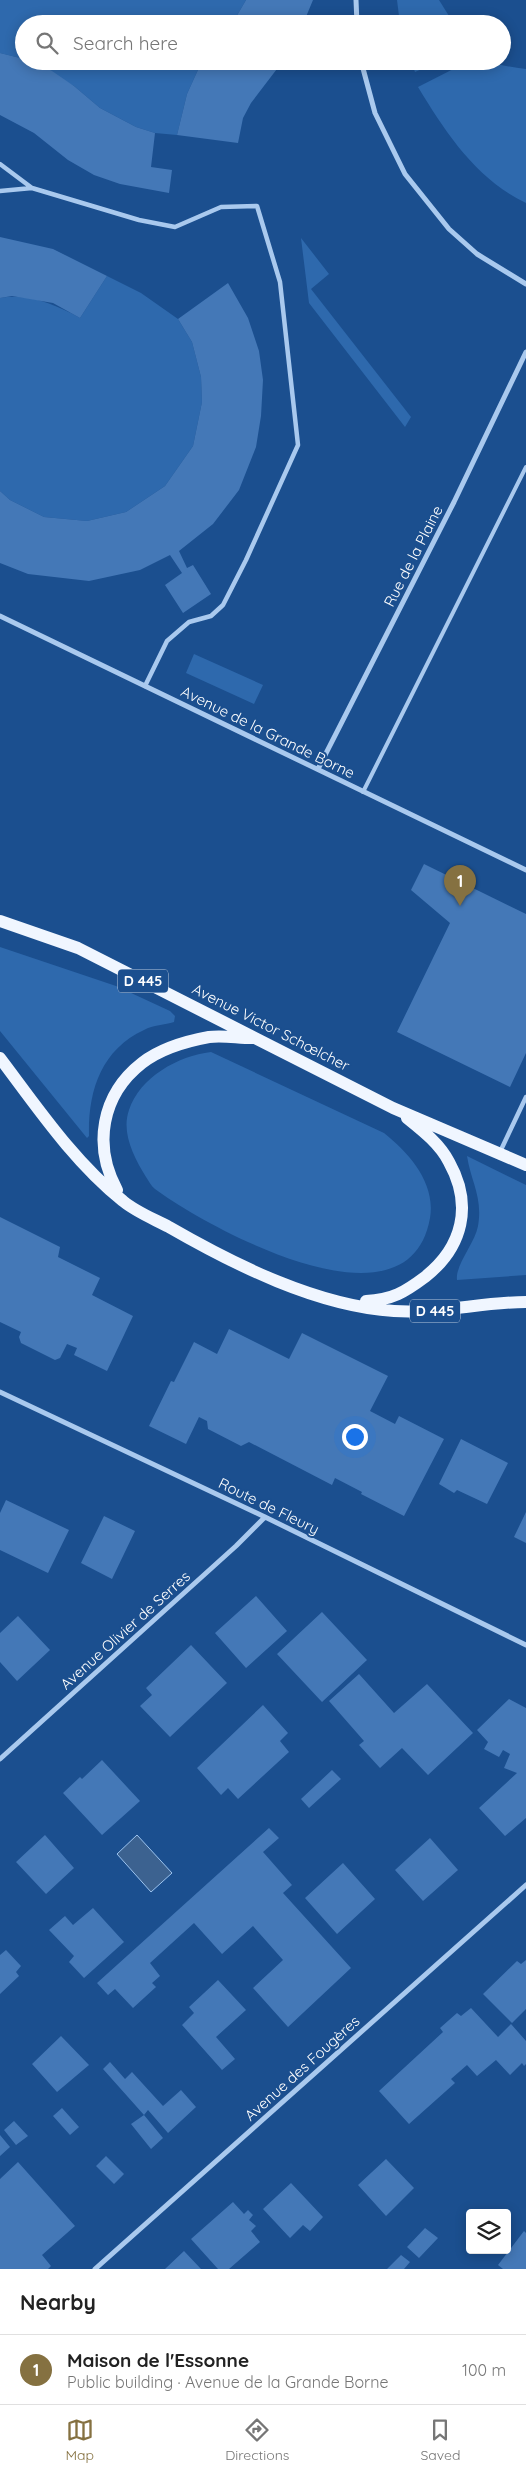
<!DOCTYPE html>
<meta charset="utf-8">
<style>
body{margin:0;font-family:Quicksand,sans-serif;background:#f6f6f6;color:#222}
.controls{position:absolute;right:15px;bottom:15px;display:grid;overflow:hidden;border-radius:5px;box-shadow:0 2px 12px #0003}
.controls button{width:45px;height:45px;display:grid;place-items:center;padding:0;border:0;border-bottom:1px solid #e0e0e0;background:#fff;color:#222;font:25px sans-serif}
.you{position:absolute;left:354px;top:1436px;width:18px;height:18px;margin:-12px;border:4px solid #fff;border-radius:50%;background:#1a73e8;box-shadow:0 0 0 8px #1a73e833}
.badge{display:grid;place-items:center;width:32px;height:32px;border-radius:50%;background:#857141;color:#fff;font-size:16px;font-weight:700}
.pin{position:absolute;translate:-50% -41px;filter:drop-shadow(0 1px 2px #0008)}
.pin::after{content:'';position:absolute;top:26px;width:18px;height:15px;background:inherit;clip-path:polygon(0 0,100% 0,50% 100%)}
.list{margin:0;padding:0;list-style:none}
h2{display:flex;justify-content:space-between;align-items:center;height:65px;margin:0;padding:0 20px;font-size:21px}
h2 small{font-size:16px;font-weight:400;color:#767676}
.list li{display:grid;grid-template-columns:32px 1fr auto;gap:15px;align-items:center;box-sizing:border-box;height:70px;padding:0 20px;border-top:1px solid #e0e0e0}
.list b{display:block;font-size:19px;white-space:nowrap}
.list p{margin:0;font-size:16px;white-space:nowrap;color:#767676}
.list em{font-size:16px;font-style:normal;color:#767676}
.icon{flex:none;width:28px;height:28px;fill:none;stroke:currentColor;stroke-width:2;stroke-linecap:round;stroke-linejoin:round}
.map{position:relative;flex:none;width:526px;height:2269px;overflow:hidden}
.search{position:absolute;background:#fff;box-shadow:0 2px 12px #0003;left:15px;right:15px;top:15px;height:55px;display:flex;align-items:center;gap:12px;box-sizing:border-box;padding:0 18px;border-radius:28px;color:#767676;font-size:19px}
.sheet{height:135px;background:#fff}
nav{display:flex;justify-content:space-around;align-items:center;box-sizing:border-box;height:70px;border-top:1px solid #e0e0e0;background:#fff;font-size:14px;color:#767676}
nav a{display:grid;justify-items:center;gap:2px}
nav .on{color:#857141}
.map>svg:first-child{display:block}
</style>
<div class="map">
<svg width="526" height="2269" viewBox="0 0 526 2269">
<rect width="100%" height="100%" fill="#1b4f8f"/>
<path fill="#2e69ad" d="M0 0H246L232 24H24V59L0 53Z
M397 0H439L454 24H400Z
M32 61H202L187 94 177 135 155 133 136 127 100 108 74 86Z
M411 61H440L415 72Z
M469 61C489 61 506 67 526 69V203C476 179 446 133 418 87Z
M301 238 329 274 311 289 411 417 405 427 309 303Z
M107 276 141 293 178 319 192 342 201 377 202 402 193 446 165 486 126 512 87 521 44 517 10 500 0 491V298C29 293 56 305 80 318Z
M194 654 263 685 254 704 186 673Z
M0 947 116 986 170 1011 175 1016 174 1022C165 1025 153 1025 144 1030 101 1050 88 1091 89 1136L87 1138 0 1031Z
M211 1052 384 1133C409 1153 436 1183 430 1218 409 1339 208 1228 155 1189 151 1186 149 1181 146 1177 134 1157 121 1133 129 1110 140 1077 178 1056 211 1052Z
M467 1156 526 1185V1275L457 1280C455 1265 475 1243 478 1226 483 1197 471 1182 467 1156Z"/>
<path fill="#3c6290" stroke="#9cc4f0" d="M137 1835 172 1873 151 1892 117 1854Z"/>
<path fill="#4478b7" d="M246 0H313L303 24H232Z
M0 53 24 59V61H32L52 71 74 86 100 108 136 127 155 133 151 167 172 170 169 193 120 184 94 175 68 160 34 133 0 115Z
M202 61H283L251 103 243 118 238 143 177 135 187 94Z
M0 237 53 249 107 276 80 318 53 303 12 296 0 298Z
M228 283 248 318 259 351 263 380 261 416 256 447 239 490 213 524 179 551 187 568 193 565 211 594 183 613 165 585 182 573 170 555 140 570 89 581 28 574 0 563V491L10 500 44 517 87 521 126 512 165 486 193 446 202 402 201 377 192 342 178 319Z
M424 864 526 914V1053L510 1087 397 1032 450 923 411 890Z
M0 1217 60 1247 58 1257 100 1278 92 1295 133 1316 107 1371 74 1355 77 1348 67 1344 60 1358 55 1360 21 1343 19 1337 21 1332 0 1322Z
M229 1329 289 1359 302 1333 388 1376 370 1411 395 1424 399 1416 444 1439 404 1516 361 1494 362 1492 335 1478 332 1485 249 1442 241 1446 208 1429 207 1421 199 1417 186 1444 149 1426 171 1381 174 1382 194 1342 217 1354Z
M461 1439 508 1463 487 1504 457 1490 454 1493 439 1484Z
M6 1500 69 1530 48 1573 0 1550V1513Z
M526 1512V1543L514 1537Z
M104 1516 135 1531 112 1579 81 1563Z
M256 1596 287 1631 246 1668 215 1633Z
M322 1612 367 1660 322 1702 277 1654Z
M18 1616 50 1650 17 1681 0 1662V1633Z
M191 1645 227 1683 170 1737 140 1706 152 1695 146 1688Z
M359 1674 394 1713 427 1684 473 1733 428 1775 402 1748 380 1768 359 1745 364 1741 329 1701Z
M509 1699 526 1708V1818L505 1836 479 1808 517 1773 504 1768 510 1754 503 1750 499 1757 484 1749 488 1742 477 1730Z
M263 1705 288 1733 280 1741 289 1752 238 1799 228 1788 221 1795 197 1768Z
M102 1760 140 1801 102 1835 63 1793 80 1777 82 1779Z
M332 1770 341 1779 309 1808 301 1799Z
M269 1828 279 1838 263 1852 292 1885 283 1893 351 1968 288 2027 253 1988 283 1960 253 1926 222 1954 194 1923 150 1963 160 1976 152 1983 156 1987 133 2008 115 1989 108 1995 97 1983Z
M45 1835 74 1868 46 1894 16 1862Z
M430 1838 458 1870 423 1901 395 1870Z
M343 1863 375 1899 337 1934 305 1898Z
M93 1908 124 1942 84 1978 69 1962 74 1956 49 1930 65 1916 73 1925Z
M6 1950 21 1966 16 1972 19 1976 0 1994V1955Z
M526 1960V2009L512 2023 483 1994 517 1961 521 1964Z
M218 1980 246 2010 216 2037 235 2059 222 2070 182 2025 194 2013 189 2007Z
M471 2008 498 2037 511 2024 526 2041V2064L524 2066 522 2063 510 2075 496 2060 477 2076 467 2065 451 2079 455 2083 409 2124 379 2091 443 2032 440 2028 457 2013 461 2016Z
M61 2036 89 2065 57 2092 32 2064Z
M110 2062 125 2079 132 2072 163 2106 181 2090 196 2107 168 2133 148 2110 144 2115 103 2069Z
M62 2108 79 2127 70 2135 53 2116Z
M144 2115 163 2138 151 2149 131 2124Z
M14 2121 28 2136 16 2145 4 2130Z
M0 2135 10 2147 0 2156Z
M106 2156 124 2174 114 2184 96 2166Z
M386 2159 414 2188 386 2216 358 2185Z
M18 2162 75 2226 42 2255 51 2266 48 2269H0V2179Z
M291 2183 323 2217 310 2231 303 2225 290 2238 263 2209Z
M233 2202 244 2214 248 2210 253 2215 249 2220 256 2226 251 2231 260 2242 229 2269H218L191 2239Z
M425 2228 438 2238 419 2258 407 2247Z
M524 2231 526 2233V2269H503L498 2265Z
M184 2251 201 2269H165Z
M401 2255 410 2262 404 2269H387Z"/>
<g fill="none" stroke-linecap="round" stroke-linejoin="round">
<path stroke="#a9c9ee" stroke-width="4" d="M363 792 526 467"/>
<path stroke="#a9c9ee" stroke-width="4.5" d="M0 164 32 188
M0 191 32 188 139 220 175 227 221 207 257 206 280 282 298 445 246 560 223 605 211 616 189 622 167 641 145 686
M500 1152 526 1097"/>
<path stroke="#a9c9ee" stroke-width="5" d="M356 0 357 24
M361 61 375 113 405 174 449 229 477 254 526 284
M0 616 526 870
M318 769 454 502 526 352
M0 1392 265 1517 526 1645
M0 1759 236 1546 265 1517
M95 2269 526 1885"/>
<path stroke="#f0f6ff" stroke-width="12" d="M0 921 78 948 393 1108 526 1165
M0 1058C37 1107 74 1162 123 1201 136 1212 154 1219 169 1227 235 1265 317 1306 394 1311 439 1314 482 1302 526 1302
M117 1190C93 1146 101 1095 142 1063 160 1049 187 1041 209 1037 222 1035 238 1038 252 1038
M366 1301C392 1300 405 1292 425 1277 463 1247 473 1205 449 1162 440 1144 422 1130 407 1118"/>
</g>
<g text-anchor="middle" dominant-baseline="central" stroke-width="4" stroke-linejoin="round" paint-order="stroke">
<g fill="#1b4f8f" stroke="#bbcadd" stroke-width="1">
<rect x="118" y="969.5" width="50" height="23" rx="4"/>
<rect x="410" y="1299.5" width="50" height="23" rx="4"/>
</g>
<g font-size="14" font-weight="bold" fill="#fff">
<text x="143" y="981">D 445</text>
<text x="435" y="1311">D 445</text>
</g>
<g font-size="15" fill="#fff" stroke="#1b4f8f">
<text transform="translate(413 556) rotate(-63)">Rue de la Plaine</text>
<text transform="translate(268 732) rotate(26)">Avenue de la Grande Borne</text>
<text transform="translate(271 1027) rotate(27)">Avenue Victor Schœlcher</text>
<text transform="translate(269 1506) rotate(26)">Route de Fleury</text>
<text transform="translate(125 1630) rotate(-42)">Avenue Olivier de Serres</text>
<text transform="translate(302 2068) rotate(-42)">Avenue des Fougères</text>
</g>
</g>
</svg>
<div class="controls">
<button><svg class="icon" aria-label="layers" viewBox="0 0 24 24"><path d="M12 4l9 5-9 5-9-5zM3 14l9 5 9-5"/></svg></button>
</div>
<div class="you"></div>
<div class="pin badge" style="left:460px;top:906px">1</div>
<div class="search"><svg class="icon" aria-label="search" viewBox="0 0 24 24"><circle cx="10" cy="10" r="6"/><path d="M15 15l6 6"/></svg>Search here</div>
</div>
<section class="sheet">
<h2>Nearby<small></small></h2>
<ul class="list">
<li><span class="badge">1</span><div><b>Maison de l'Essonne</b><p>Public building · Avenue de la Grande Borne</p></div><em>100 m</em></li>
</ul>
</section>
<nav>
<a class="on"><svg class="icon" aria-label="map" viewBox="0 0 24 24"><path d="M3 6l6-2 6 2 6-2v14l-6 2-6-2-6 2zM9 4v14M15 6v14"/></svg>Map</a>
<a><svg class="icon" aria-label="directions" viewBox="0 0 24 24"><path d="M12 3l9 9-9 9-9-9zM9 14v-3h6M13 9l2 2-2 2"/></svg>Directions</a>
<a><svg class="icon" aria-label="saved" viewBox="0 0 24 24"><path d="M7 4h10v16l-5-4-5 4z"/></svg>Saved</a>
</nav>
